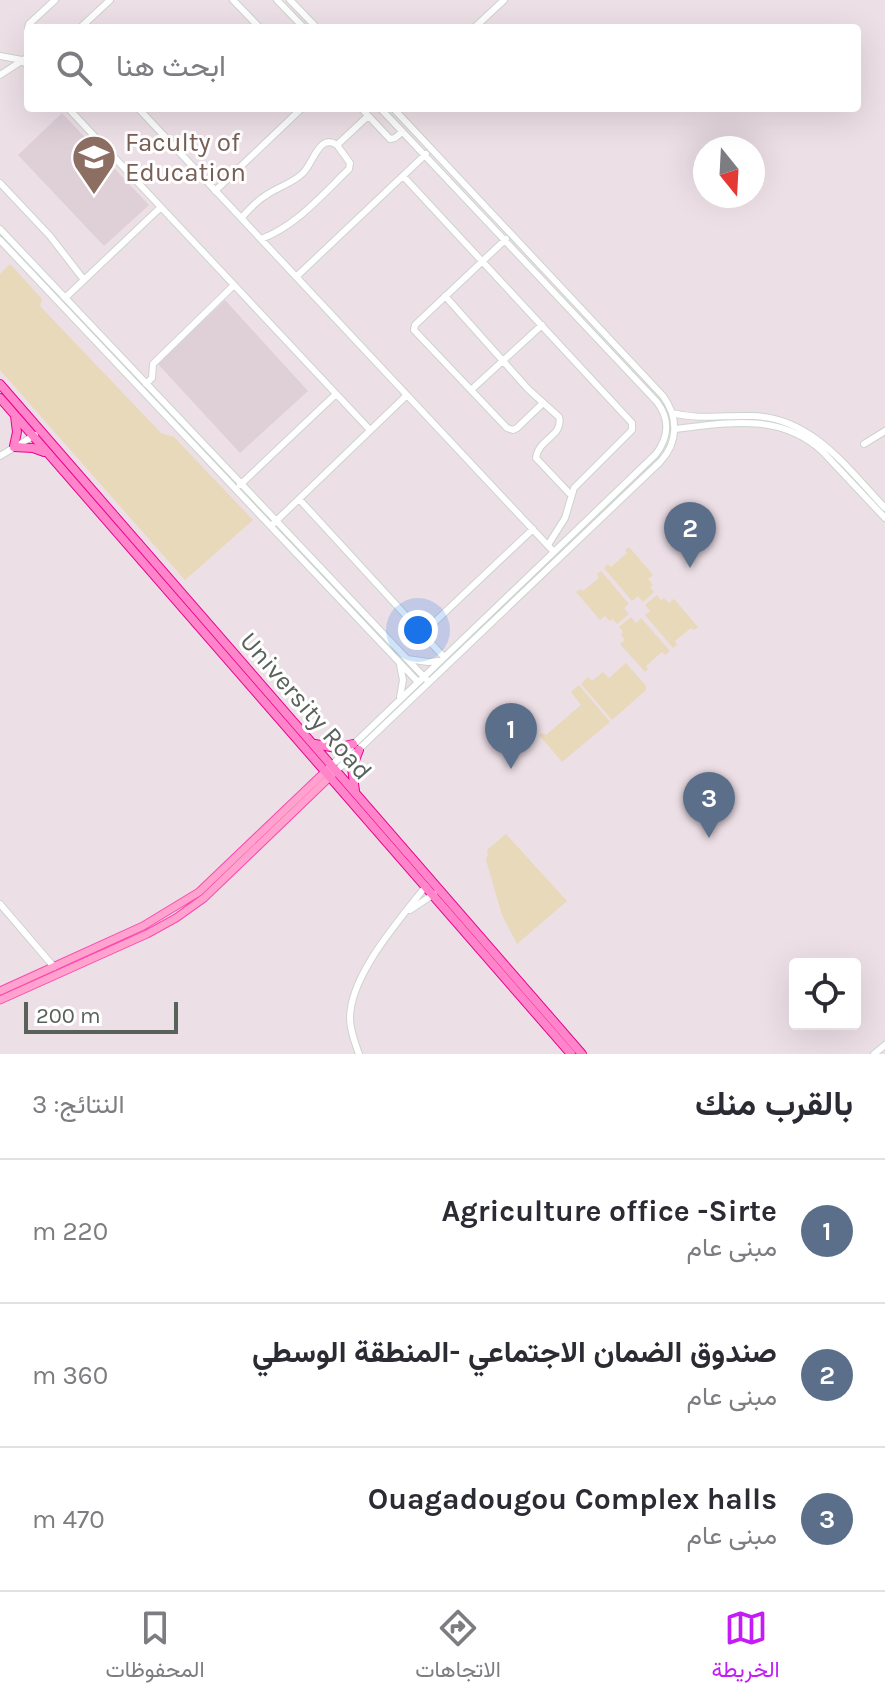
<!DOCTYPE html>
<html lang="ar">
<meta charset="utf-8">
<style>
body{margin:0;font-family:Karla,Vazirmatn,sans-serif;background:#f7f7f7;color:#2b2b33;direction:rtl}
.controls{position:absolute;right:24px;bottom:24px;display:grid;overflow:hidden;border-radius:8px;box-shadow:0 8px 32px #0002}
.controls button{width:72px;height:72px;display:grid;place-items:center;padding:0;border:0;border-bottom:2px solid #e1e1e2;background:#fff;color:#2b2b33;font:40px sans-serif}
.compass{position:absolute;left:693px;top:136px;width:72px;height:72px;border-radius:50%;background:#fff;box-shadow:0 8px 32px #0002;rotate:162deg}
.scale{position:absolute;left:24px;bottom:20px;width:154px;box-sizing:border-box;padding-left:8px;border:4px solid #58625b;border-top:0;font-size:22px;line-height:28px;white-space:nowrap;color:#58625b;-webkit-text-stroke:6px #fff;paint-order:stroke}
.you{position:absolute;left:418px;top:630px;width:28px;height:28px;margin:-20px;border:6px solid #fff;border-radius:50%;background:#1a73e8;box-shadow:0 0 0 12px #1a73e833}
.badge{display:grid;place-items:center;width:52px;height:52px;border-radius:50%;background:#c41cf6;color:#fff;font-size:26px;font-weight:700}
.pin{position:absolute;translate:-50% -66px;filter:drop-shadow(0 2px 4px #0008)}
.pin::after{content:'';position:absolute;top:42px;width:28px;height:24px;background:inherit;clip-path:polygon(0 0,100% 0,50% 100%)}
.list{margin:0;padding:0;list-style:none}
h2{display:flex;justify-content:space-between;align-items:center;height:104px;margin:0;padding:0 32px;font-size:34px}
h2 small{font-size:26px;font-weight:400;color:#7c7c81}
.list li{display:grid;grid-template-columns:52px 1fr auto;gap:24px;align-items:center;box-sizing:border-box;height:144px;padding:0 32px;border-top:2px solid #e1e1e2}
.list b{display:block;font-size:30px;white-space:nowrap}
.list p{margin:0;font-size:26px;white-space:nowrap;color:#7c7c81}
.list em{font-size:26px;font-style:normal;color:#7c7c81}
.icon{flex:none;width:44px;height:44px;fill:none;stroke:currentColor;stroke-width:2;stroke-linecap:round;stroke-linejoin:round}
.map{position:relative;flex:none;width:885px;height:1054px;overflow:hidden;direction:ltr}
.search{position:absolute;background:#fff;box-shadow:0 8px 32px #0002;left:24px;right:24px;top:24px;height:88px;display:flex;align-items:center;gap:20px;box-sizing:border-box;padding:0 28px;border-radius:8px;color:#7c7c81;font-size:30px}
.sheet{height:536px;background:#fff}
nav{display:flex;justify-content:space-around;align-items:center;box-sizing:border-box;height:112px;border-top:2px solid #e1e1e2;background:#fff;font-size:22px;color:#7c7c81}
nav a{display:grid;justify-items:center;gap:4px}
nav .on{color:#c41cf6}
.map>svg:first-child{display:block}
</style>
<div class="map">
<svg width="885" height="1054" viewBox="0 0 885 1054">
<rect width="100%" height="100%" fill="#eddfe6"/>
<path fill="#dfd0d8" d="M62 113 149 205 104 246 18 155Z
M225 300 308 391 240 453 157 363Z"/>
<path fill="#e7d9b9" d="M10 264 42 299 40 306 161 433 174 437 253 520 185 580 0 370V274Z
M629 547 653 575 648 579 653 585 650 587 654 592 643 602 638 596 632 601 604 568 608 564 611 567 627 553 625 550Z
M601 571 629 604 624 608 629 614 617 624 613 619 610 621 605 616 600 620 576 592 580 589 583 591 599 578 597 574Z
M657 595 661 600 664 598 669 603 674 599 698 627 694 630 691 628 675 641 677 645 673 648 645 615 650 611 645 605Z
M631 617 636 623 641 618 670 651 665 655 662 652 646 666 648 669 645 672 620 644 625 640 621 635 623 632 619 627Z
M626 663 646 686V690L612 720 581 684 588 677 592 681 603 672 609 678Z
M579 685 610 722 562 762 539 735 542 733 546 735 581 705 571 692Z
M506 834 567 901 517 944 502 915 486 860 488 855 487 850Z"/>
<g fill="none" stroke-linecap="round" stroke-linejoin="round">
<g stroke="#cbd4ce" stroke-width="8">
<path id="minor" d="M233 0 260 28
M277 0 304 28
M290 0 317 28
M28 28 29 24 55 0
M80 28 110 0
M474 28 504 0
M0 56 22 60 28 66
M0 75 28 57
M68 108 370 430
M138 108 554 552
M361 108 390 139 395 138 402 132
M403 176 632 423V430L574 488 565 518 548 545
M0 183 50 236 84 280
M215 191 302 108
M241 218C249 210 255 202 265 196 277 187 292 184 303 173 314 162 319 133 337 145L368 116
M0 229 426 679
M261 239C296 226 322 195 349 169L350 163 337 145
M506 239 415 325 414 330 507 428 513 430 517 428 543 403
M0 240 418 682
M296 277 426 154
M445 296 528 389 559 417C564 436 538 439 536 458L571 495
M65 298 161 207
M146 384 152 378 153 364 234 285
M471 390 542 325
M672 413C699 420 724 415 752 416 812 417 847 468 885 508
M675 429C728 423 780 412 823 452L885 518
M864 444 885 431
M0 456 35 435
M240 485 336 394
M299 499 443 656
M274 523 407 395
M423 633 533 529
M407 659 428 662 439 661
M400 697 403 680 400 665
M331 766 656 454C669 437 670 419 657 402L380 108
M336 771 660 462C678 443 679 418 663 396L393 108
M0 904 54 967
M410 910 434 894
M359 1054C355 1043 350 1031 350 1018 350 975 400 919 426 886
M874 1054 885 1045"/>
</g>
<g stroke="#fc49b2" stroke-width="9">
<path id="major" d="M0 991 143 926 199 892 331 766
M0 1000 147 934 176 918 204 898 336 771"/>
</g>
<g stroke="#ec0092" stroke-width="10">
<path id="highway" d="M0 384 582 1054
M0 398 571 1054
M14 446 17 432 15 416
M14 447 33 448 44 452
M315 744 336 748 353 744
M355 791 352 768 359 750"/>
</g>
<use href="#minor" stroke="#fff" stroke-width="6"/>
<use href="#major" stroke="#ffa2ce" stroke-width="7"/>
<use href="#highway" stroke="#ff84c9" stroke-width="8"/>
</g>
<defs>
<g id="university-pin" transform="scale(2.3)"><path d="M0 17L-7.5 6A9.5 9.5 0 1 1 7.5 6Z" fill="#8d6e63" stroke="#fff"/><path d="M0-5L7-2L0 1L-7-2ZM-4 1L0 2.5L4 1V4Q0 6-4 4Z" fill="#fff"/></g>
</defs>
<g fill-rule="evenodd">
<use href="#university-pin" x="94" y="157"/>
</g>
<g text-anchor="middle" dominant-baseline="central" stroke-width="6" stroke-linejoin="round" paint-order="stroke">
<g font-size="26" fill="#785e54" stroke="#fff" text-anchor="start">
<text x="125" y="142">Faculty of<tspan x="125" dy="30">Education</tspan></text>
</g>
<g font-size="26" fill="#58625b" stroke="#fff">
<text transform="translate(306 706) rotate(49)">University Road</text>
</g>
</g>
</svg>
<div class="controls">
<button><svg class="icon" aria-label="locate" viewBox="0 0 24 24"><circle cx="12" cy="12" r="6"/><path d="M12 2v4M12 18v4M2 12h4M18 12h4"/></svg></button>
</div>
<svg class="compass" viewBox="-18 -18 36 36"><path d="M0-13l5 13h-10z" fill="#e53935"/><path d="M0 13l5-13h-10z" fill="#7c7c81"/></svg>
<div class="scale">200 m</div>
<div class="you"></div>
<div class="pin badge" style="left:511px;top:769px;background:#5c6f8a">1</div>
<div class="pin badge" style="left:690px;top:568px;background:#5c6f8a">2</div>
<div class="pin badge" style="left:709px;top:838px;background:#5c6f8a">3</div>
<div class="search"><svg class="icon" aria-label="search" viewBox="0 0 24 24"><circle cx="10" cy="10" r="6"/><path d="M15 15l6 6"/></svg>ابحث هنا</div>
</div>
<section class="sheet">
<h2>بالقرب منك<small>النتائج: 3</small></h2>
<ul class="list">
<li><span class="badge" style="background:#5c6f8a">1</span><div><b>Agriculture office -Sirte</b><p>مبنى عام</p></div><em>220 m</em></li>
<li><span class="badge" style="background:#5c6f8a">2</span><div><b>صندوق الضمان الاجتماعي -المنطقة الوسطي</b><p>مبنى عام</p></div><em>360 m</em></li>
<li><span class="badge" style="background:#5c6f8a">3</span><div><b>Ouagadougou Complex halls</b><p>مبنى عام</p></div><em>470 m</em></li>
</ul>
</section>
<nav>
<a class="on"><svg class="icon" aria-label="map" viewBox="0 0 24 24"><path d="M3 6l6-2 6 2 6-2v14l-6 2-6-2-6 2zM9 4v14M15 6v14"/></svg>الخريطة</a>
<a><svg class="icon" aria-label="directions" viewBox="0 0 24 24"><path d="M12 3l9 9-9 9-9-9zM9 14v-3h6M13 9l2 2-2 2"/></svg>الاتجاهات</a>
<a><svg class="icon" aria-label="saved" viewBox="0 0 24 24"><path d="M7 4h10v16l-5-4-5 4z"/></svg>المحفوظات</a>
</nav>
